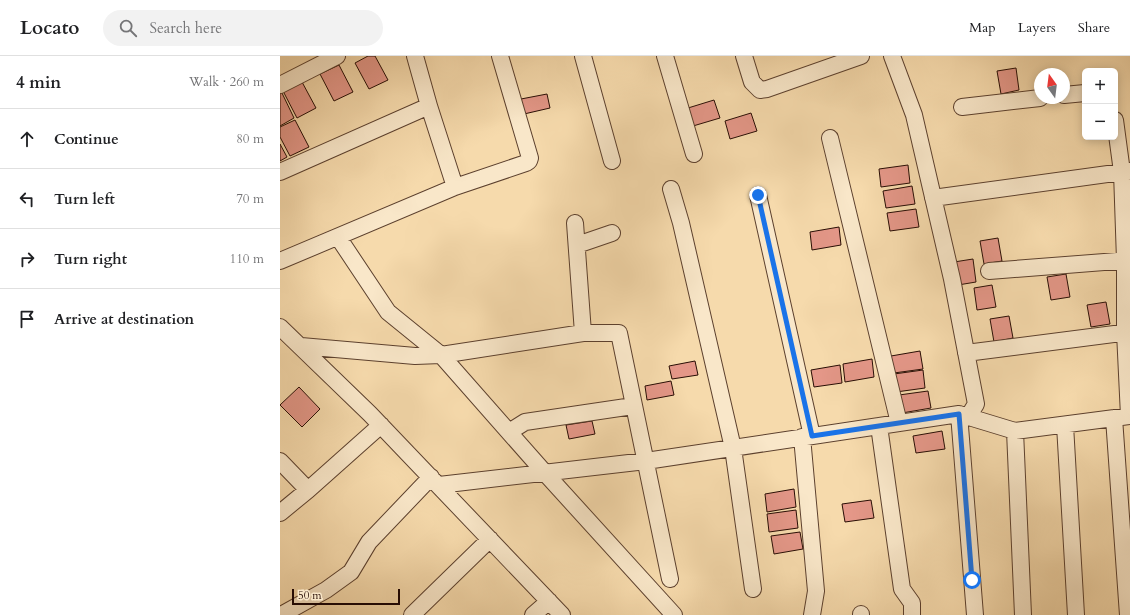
<!DOCTYPE html>
<meta charset="utf-8">
<style>
body{margin:0;font-family:Cardo,serif;background:#f2f2f2;color:#202124}
.controls{position:absolute;right:12px;top:12px;display:grid;overflow:hidden;border-radius:6px;box-shadow:0 2px 10px #0003}
.controls button{width:36px;height:36px;display:grid;place-items:center;padding:0;border:0;border-bottom:1px solid #e0e0e0;background:#fff;color:#202124;font:20px sans-serif}
.compass{position:absolute;left:754px;top:12px;width:36px;height:36px;border-radius:50%;background:#fff;box-shadow:0 2px 10px #0003;rotate:346deg}
.scale{position:absolute;left:12px;bottom:10px;width:108px;box-sizing:border-box;padding-left:4px;border:2px solid #280d04;border-top:0;font-size:11px;line-height:14px;white-space:nowrap;color:#280d04;-webkit-text-stroke:3px #f9e7c9;paint-order:stroke}
.stop{position:absolute;width:12px;height:12px;margin:-9px;border:3px solid #1a73e8;border-radius:50%;background:#fff}
.stop.end{background:#1a73e8;border-color:#fff;box-shadow:0 1px 4px #0008}
.list{margin:0;padding:0;list-style:none}
h2{display:flex;justify-content:space-between;align-items:center;height:52px;margin:0;padding:0 16px;font-size:17px}
h2 small{font-size:13px;font-weight:400;color:#757577}
.list li{display:grid;grid-template-columns:26px 1fr auto;gap:12px;align-items:center;box-sizing:border-box;height:60px;padding:0 16px;border-top:1px solid #e0e0e0}
.list b{display:block;font-size:15px;white-space:nowrap}
.list em{font-size:13px;font-style:normal;color:#757577}
.icon{flex:none;width:22px;height:22px;fill:none;stroke:currentColor;stroke-width:2;stroke-linecap:round;stroke-linejoin:round}
.map{position:relative;flex:none;width:850px;height:559px;overflow:hidden}
header{display:flex;align-items:center;gap:24px;box-sizing:border-box;height:56px;padding:0 20px;background:#fff;border-bottom:1px solid #e0e0e0}
header strong{font-size:19px}
nav{display:flex;gap:22px;margin-inline-start:auto;font-size:14px}
.search{width:280px;height:36px;background:#f2f2f2;display:flex;align-items:center;gap:10px;box-sizing:border-box;padding:0 14px;border-radius:22px;color:#757577;font-size:15px}
main{display:flex}
aside{flex:1;background:#fff}
.map>svg:first-child{display:block}
</style>
<header>
<strong>Locato</strong>
<div class="search"><svg class="icon" aria-label="search" viewBox="0 0 24 24"><circle cx="10" cy="10" r="6"/><path d="M15 15l6 6"/></svg>Search here</div>
<nav><a>Map</a><a>Layers</a><a>Share</a></nav>
</header>
<main>
<aside>
<h2>4 min<small>Walk · 260 m</small></h2>
<ul class="list">
<li><svg class="icon" aria-label="ahead" viewBox="0 0 24 24"><path d="M12 20V5M6 11l6-6 6 6"/></svg><div><b>Continue</b></div><em>80 m</em></li>
<li><svg class="icon" aria-label="left" viewBox="0 0 24 24"><path d="M17 20v-9H6M10 6l-5 5 5 5"/></svg><div><b>Turn left</b></div><em>70 m</em></li>
<li><svg class="icon" aria-label="right" viewBox="0 0 24 24"><path d="M7 20v-9h11M14 6l5 5-5 5"/></svg><div><b>Turn right</b></div><em>110 m</em></li>
<li><svg class="icon" aria-label="arrive" viewBox="0 0 24 24"><path d="M6 21V4h12l-3 4 3 4H6"/></svg><div><b>Arrive at destination</b></div></li>
</ul>
</aside>
<div class="map">
<svg width="850" height="559" viewBox="0 0 850 559">
<rect width="100%" height="100%" fill="#f6daac"/>
<filter id="stains"><feTurbulence type="fractalNoise" baseFrequency=".005" numOctaves="4"/><feColorMatrix values="0 0 0 0 .2 0 0 0 0 .09 0 0 0 0 .02 0 0 0 .5 -.17"/></filter>
<radialGradient id="worn" r=".72"><stop offset=".6" stop-color="#630" stop-opacity="0"/><stop offset="1" stop-color="#630" stop-opacity=".3"/></radialGradient>
<path fill="#e49788" stroke="#280d04" d="M88 0H95L108 24 89 33 75 7Z
M59 9 73 36 54 45 40 18Z
M736 12 739 34 721 38 717 15Z
M22 26 36 52 17 62 3 35Z
M1 35 14 62 0 70V36Z
M267 38 270 52 244 58 241 43Z
M434 44 440 62 413 70 408 52Z
M471 57 477 75 450 83 445 65Z
M15 64 29 91 10 100 0 81V71Z
M0 88 7 101 0 105Z
M628 109 630 127 601 131 599 113Z
M632 130 635 148 606 152 603 135Z
M636 153 639 171 610 175 607 157Z
M559 171 561 189 532 194 530 176Z
M718 182 722 205 704 208 700 185Z
M693 203 696 226 678 229 674 206Z
M786 218 790 241 771 244 767 221Z
M712 229 716 251 697 254 694 232Z
M826 246 830 268 811 271 807 249Z
M729 260 733 282 714 286 710 263Z
M640 295 643 313 614 317 611 300Z
M592 303 594 321 565 326 563 308Z
M415 305 418 319 392 323 389 310Z
M560 309 562 327 534 331 531 314Z
M643 314 645 332 616 336 614 318Z
M391 325 394 339 367 344 365 330Z
M19 331 40 353 22 371 0 349Z
M648 335 651 352 622 357 619 339Z
M312 365 315 378 289 383 286 369Z
M662 375 665 393 636 397 633 380Z
M514 433 516 451 487 456 485 438Z
M591 444 594 462 565 466 562 448Z
M516 454 518 472 489 476 487 458Z
M520 476 523 493 494 498 491 480Z"/>
<g fill="none" stroke-linecap="round" stroke-linejoin="round">
<g stroke="#5c402e" stroke-width="18">
<path id="street" d="M303 0 332 105
M385 0 414 98
M464 0 472 26 480 34 487 33 581 0
M612 0 634 59 672 223 696 348 688 361
M0 29 57 0
M784 39 805 37
M682 51 760 42
M835 64 842 116 845 204V276L849 360
M550 82 619 367
M0 116 149 50 135 0
M175 131 246 107 249 105 250 102 220 0
M391 133 401 167 453 392 473 533
M478 139 532 380
M653 142 850 115
M295 167 303 277
M58 181 108 256 161 299 303 277H339L390 523
M297 189 332 177
M0 205 175 131 149 50
M709 215 850 204
M0 271 90 358 282 559
M21 290 135 300 161 299 265 417 394 559
M686 297 850 276
M679 358 695 559
M834 362 848 559
M785 369 796 559
M599 370 622 533 632 547V559
M735 375 743 559
M229 376 245 366 353 350
M522 381 536 535 532 559
M0 405 28 434 101 369
M159 429 366 405 679 358 735 375 850 360
M0 457 28 434
M1 559 46 534 71 516 89 486 151 421
M132 559 210 483
M253 559 269 545
M581 559V558"/>
</g>
<use href="#street" stroke="#f9e7c9" stroke-width="16"/>
</g>
<g fill="none" stroke-linecap="round" stroke-linejoin="round">
<path stroke="#1a73e8" stroke-width="5" d="M478 139 532 380 679 358 692 524"/>
</g>
<rect width="100%" height="100%" filter="url(#stains)"/>
<rect width="100%" height="100%" fill="url(#worn)"/>
</svg>
<div class="controls">
<button>+</button>
<button>−</button>
</div>
<svg class="compass" viewBox="-18 -18 36 36"><path d="M0-13l5 13h-10z" fill="#e53935"/><path d="M0 13l5-13h-10z" fill="#757577"/></svg>
<div class="scale">50 m</div>
<div class="stop" style="left:692px;top:524px"></div>
<div class="stop end" style="left:478px;top:139px"></div>
</div>
</main>
